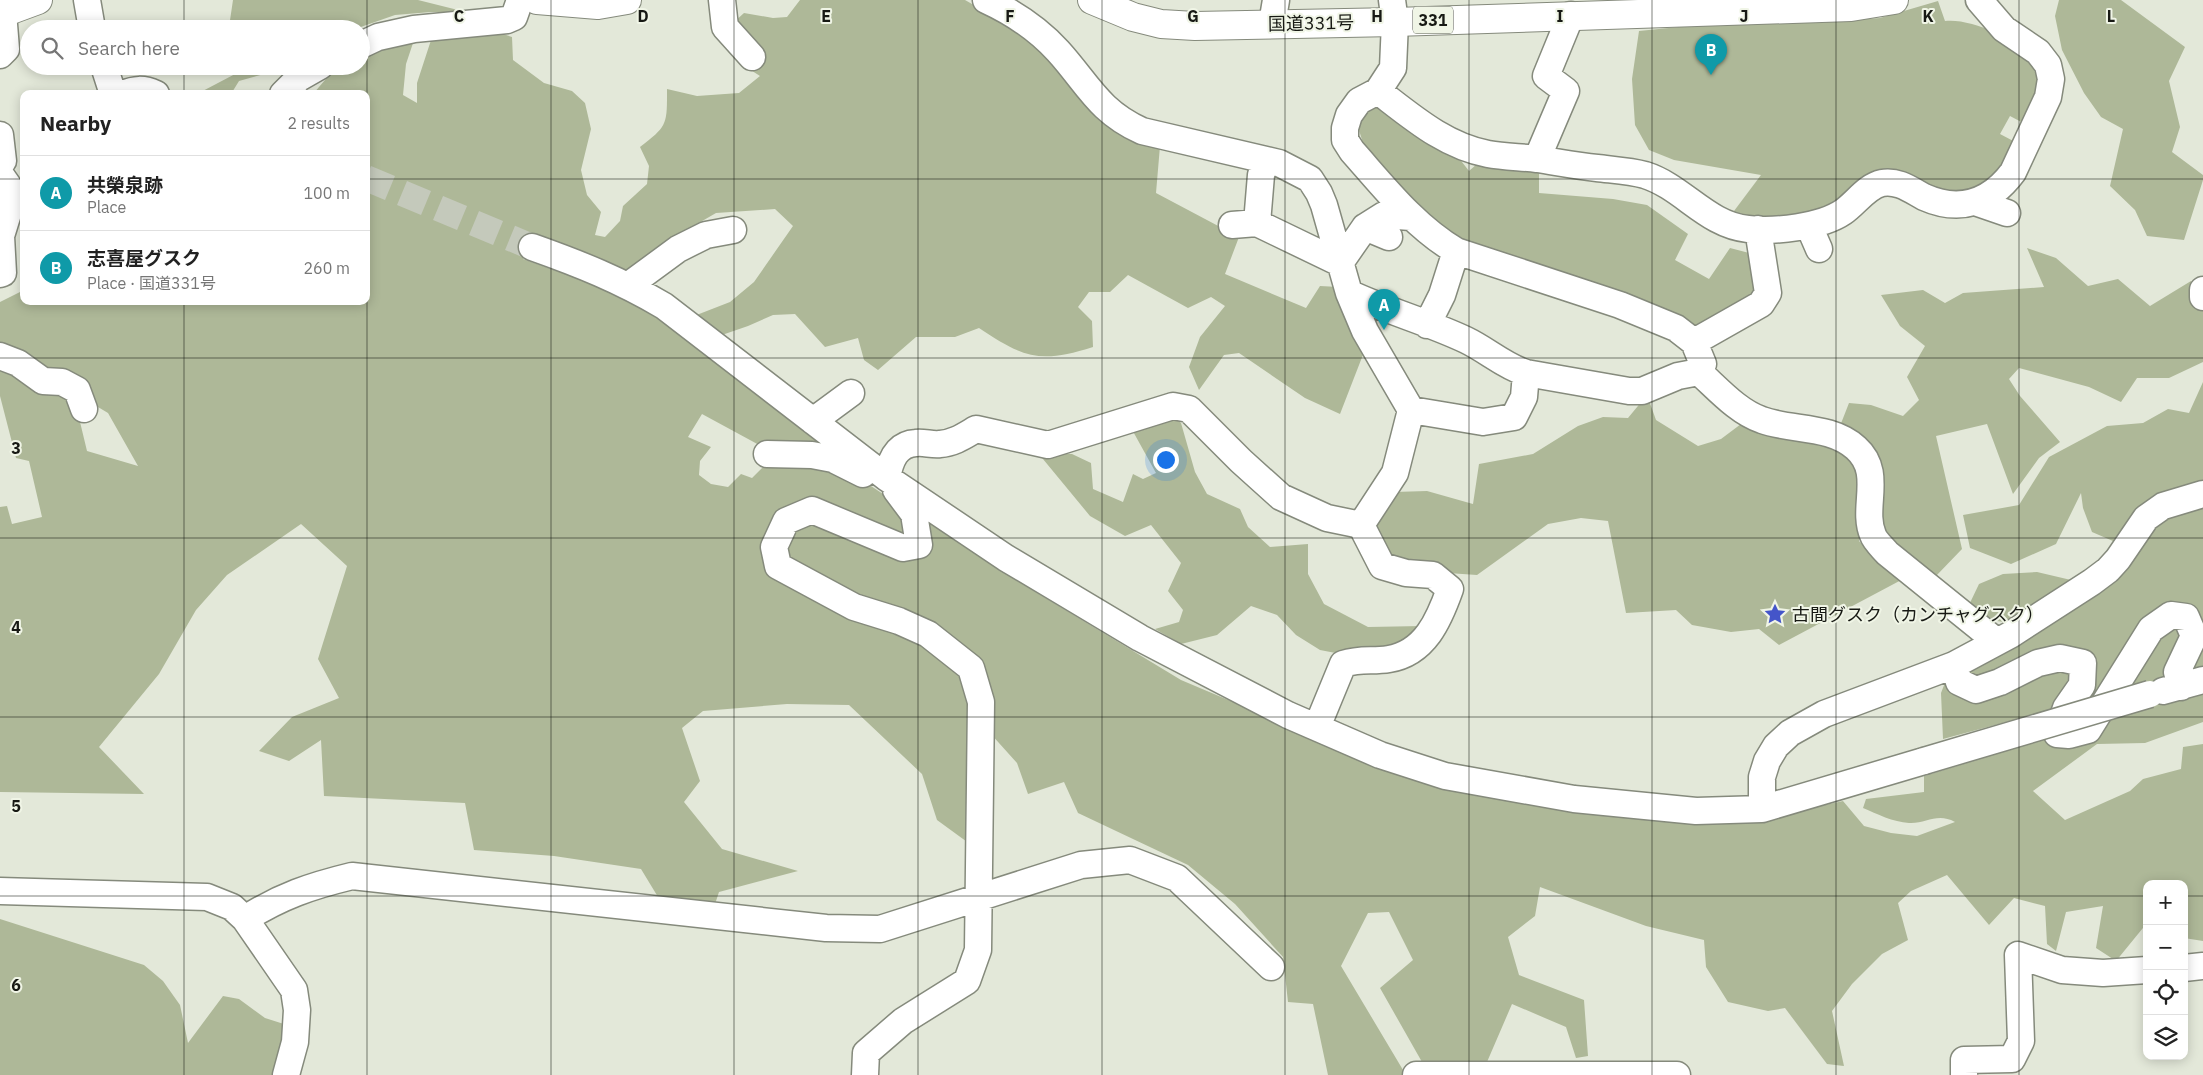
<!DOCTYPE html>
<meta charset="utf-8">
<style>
body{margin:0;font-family:"IBM Plex Sans","Noto Sans JP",sans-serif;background:#f2f2f2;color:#222}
.controls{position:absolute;right:15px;bottom:15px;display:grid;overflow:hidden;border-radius:10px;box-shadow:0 2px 12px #0003}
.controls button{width:45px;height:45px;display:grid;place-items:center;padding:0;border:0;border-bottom:1px solid #e0e0e0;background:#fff;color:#222;font:25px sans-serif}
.you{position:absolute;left:1165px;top:459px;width:18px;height:18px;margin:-12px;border:4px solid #fff;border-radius:50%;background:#1a73e8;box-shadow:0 0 0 8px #1a73e833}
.badge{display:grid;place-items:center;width:32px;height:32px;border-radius:50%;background:#0b8043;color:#fff;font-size:16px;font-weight:700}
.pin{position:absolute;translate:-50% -41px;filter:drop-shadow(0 1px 2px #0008)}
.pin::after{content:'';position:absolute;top:26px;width:18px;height:15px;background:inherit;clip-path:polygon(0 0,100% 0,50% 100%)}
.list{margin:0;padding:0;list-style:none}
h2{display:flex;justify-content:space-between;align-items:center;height:65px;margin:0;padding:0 20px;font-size:21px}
h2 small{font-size:16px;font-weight:400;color:#767676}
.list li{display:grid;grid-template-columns:32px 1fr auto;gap:15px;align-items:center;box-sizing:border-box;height:75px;padding:0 20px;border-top:1px solid #e0e0e0}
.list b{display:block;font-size:19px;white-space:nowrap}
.list p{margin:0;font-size:16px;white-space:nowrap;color:#767676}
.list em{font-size:16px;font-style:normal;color:#767676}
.icon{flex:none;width:28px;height:28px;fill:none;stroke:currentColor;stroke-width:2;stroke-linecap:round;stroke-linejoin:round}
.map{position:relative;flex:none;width:2203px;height:1075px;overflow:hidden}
.search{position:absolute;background:#fff;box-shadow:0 2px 12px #0003;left:20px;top:20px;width:350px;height:55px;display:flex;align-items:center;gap:12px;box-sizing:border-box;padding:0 18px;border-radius:28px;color:#767676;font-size:19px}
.panel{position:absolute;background:#fff;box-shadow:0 2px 12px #0003;left:20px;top:90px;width:350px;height:215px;border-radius:10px}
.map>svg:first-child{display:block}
</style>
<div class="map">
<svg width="2203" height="1075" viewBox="0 0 2203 1075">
<rect width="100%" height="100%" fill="#e3e8d9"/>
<path fill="#aeb898" d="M233 0H418L466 12H431L395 15 355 29H232L229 27Z
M800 0H965L1007 24 1160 146 1156 193 1239 237 1225 274 1306 308 1320 286 1339 287 1366 347 1340 414 1305 398 1239 353 1224 355 1199 390 1189 367 1200 337 1225 306 1211 297 1188 308 1128 275 1110 292H1089L1078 307 1092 321 1093 347C1040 364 1024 358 979 328L955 337H916L878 370 864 360 858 338 825 347 795 314 773 315 748 326 719 336 694 316 730 302 754 282 793 226 775 209 716 213 671 239 623 274 531 237 523 259 621 294 713 354 835 451 761 446 702 414 688 437 711 447 700 461 699 475 711 484 728 487 741 474 752 478 767 463 830 466 871 486 901 506 911 538 815 503 770 568 899 630 965 672 976 704 974 847 937 820 922 774 849 705 787 704 703 711 682 728 700 781 684 802 722 849 798 871 719 892 715 904 658 897 641 869 554 856 474 850 465 803 324 796 321 740 289 761 259 751 292 717 339 698 318 659 347 566 301 524 227 575 196 610 159 674 99 747 144 794 0 792V507L7 506 12 524 42 517 29 461 16 458 0 396V365L74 397 87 451 138 466 108 413 88 401 57 374 0 346V302L24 290V301H366V94H313L337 66H361V53L414 40 406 64 403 95 417 103V83L433 34 497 32 512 37 513 60 544 83 572 91 585 103 591 129 581 170 587 195 601 212 595 235 605 237 620 221 623 206 647 184 649 166 640 147C668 126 667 124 667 89L697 96 739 93 760 76 746 67 722 33 744 13 773 18 787 17Z
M2059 0H2121L2185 47 2169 81 2180 127 2172 152 2203 175V180L2184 240 2147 236 2135 210 2110 186 2123 129 2101 117 2084 93 2062 50 2055 16Z
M1938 1 1945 21C1971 18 2015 39 2034 56 2038 60 2040 68 2042 74L2027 125 2010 116 2000 134 2019 144 1986 190 1960 194 1937 190 1895 173 1821 215 1793 219 1731 215 1761 175 1674 160 1649 150 1635 125 1632 79 1639 31 1718 23H1815L1880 18Z
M239 66H274L275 71 239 81 231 94H197L237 73Z
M1371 105H1381L1455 153 1469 171 1477 164 1539 171V193L1613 199 1647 205 1688 234 1675 260 1709 279 1730 248 1753 254 1757 297 1698 330 1653 304 1454 238 1424 218 1375 164 1363 143 1358 127 1360 118Z
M2027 248 2056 258 2088 286 2118 279 2150 306 2191 281 2195 304 2203 310V362L2169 378H2137L2121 402 2089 387 2019 368 2009 379 2020 396 2060 442 2039 458 2013 494 1987 424 1936 436 1962 549 1936 576 1911 561 1881 531 1840 426 1849 403 1871 405 1903 416 1919 400 1907 377 1925 346 1900 326 1881 295 1923 290 1945 303 1963 293 2044 287Z
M2203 382V485L2120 544 2092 532 2083 508 2081 493 2056 544 2011 564 1970 548 1963 515 2019 505 2049 457 2107 426 2143 423 2168 409 2189 413Z
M1647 395 1656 420 1698 446 1721 439 1745 421 1854 455 1863 473 1859 514V541L1875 557 1905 578 1779 645 1759 629 1731 632 1692 625 1676 610 1626 613 1608 521 1581 518 1548 524 1477 575 1448 573 1389 558 1372 529 1394 492 1427 491 1473 504 1479 464 1533 454 1578 426 1603 417 1628 418Z
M1172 415 1181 423 1195 472 1207 494 1240 509 1248 527 1270 547 1308 544V574L1324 604 1368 627 1422 626 1413 644 1346 655 1320 650 1296 635 1277 615 1251 606 1217 635 1181 644 1155 629 1179 622 1183 610 1168 591 1181 563 1151 525 1125 536 1090 516 1038 453 1072 454 1091 463 1093 489 1123 502 1133 474 1143 479 1156 473 1130 426Z
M2203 503V669L1943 739 1941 693 1948 675 2115 577 2142 548 2155 522Z
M816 516 905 556 926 521 1034 591 1181 680 1382 765 1754 821 1843 801 1864 826 1891 833 1917 836 1955 822C1937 812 1926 824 1909 823 1893 822 1877 814 1863 808L1866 799 1924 792V776L2045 739 2060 748 2084 740 2107 719 2203 690V722L2145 743 2097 744 2033 791 2065 820 2130 791 2143 779 2181 769 2183 747 2203 744V941L2184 938V884H2147V923L2116 961 2096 948 2103 906 2066 912 2056 951 2047 944 2045 906 2014 898 1989 925 1947 875 1911 891 1898 903 1908 940 1882 954 1852 984 1832 1011 1844 1066 1827 1064 1785 1008 1768 1011 1728 1002 1706 967 1704 940 1646 926 1540 887 1535 916 1508 937 1519 975 1584 1000 1588 1056 1576 1058 1566 1027 1512 1004 1487 1062H1422L1380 988 1413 960 1389 912 1368 913 1341 966 1406 1075H1328L1313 1004 1288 1002 1283 957 1235 904 1188 865 1078 813 1064 782 1028 794 1017 763 990 733 974 657 856 600 786 562 782 544 794 527Z
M2037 572 2071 580 2011 623 1990 620 1968 607 1979 584 2003 574Z
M0 919 144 965 163 981 180 1005 188 1043 223 996 239 999 265 1018 287 1025 275 1075H0Z"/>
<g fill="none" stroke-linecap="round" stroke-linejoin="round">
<path stroke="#c4c9bb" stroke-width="26" stroke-dasharray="26 13" stroke-linecap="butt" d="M366 178 532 247"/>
<g stroke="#858a7c" stroke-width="29">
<path id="minor" d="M87 0 92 29
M722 0 725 27 752 57
M1272 24 1276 0
M361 45 378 37 414 29 507 20 514 17 520 0
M0 55 6 49 2 0
M104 66 113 94
M1378 91C1412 117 1445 146 1488 154 1504 157 1521 157 1537 159 1557 162 1577 166 1597 168 1613 170 1630 171 1645 175 1683 187 1707 225 1748 229 1775 232 1821 227 1843 212 1856 203 1867 186 1882 183 1898 180 1911 190 1924 197 1960 213 1990 203 2013 172L2048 97 2051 79 2048 65 2038 52 2004 29 1979 0
M122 94C135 89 143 88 156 94
M283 94 299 78 320 66
M0 135 3 161
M1537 159 1566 91 1546 76 1571 15
M0 174 14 194 1 236 3 273 0 274
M1975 202 2007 213
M1257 223 1261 175 1266 160
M1232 225 1257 223 1340 263 1365 227 1384 215 1411 217
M1809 226 1819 249
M1365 227 1389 237
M532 247C580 264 620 280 664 306L887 478 1006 558 1140 638 1288 715 1380 755 1445 776 1574 799 1696 811 1762 809 1924 761
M629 285 678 249 706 235 733 230
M2203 290V297
M1349 293C1387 311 1428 322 1466 340 1487 350 1504 366 1526 373L1629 391H1642L1678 376 1699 372 1703 364 1694 342 1676 328 1620 305 1456 251C1414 226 1384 187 1352 151L1345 140V128L1349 115 1359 101 1378 91 1393 68 1395 22 1392 0
M1427 325 1442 295 1456 251
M1694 342 1761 304 1768 293 1758 229
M0 356 18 363 43 381 62 382 77 390 84 409
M1699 372C1718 389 1738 412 1762 420 1792 431 1831 425 1856 448 1884 473 1861 507 1873 535 1875 541 1883 548 1887 553L1996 641
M1411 410 1483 422 1514 417 1524 397 1526 373
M813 421 851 393
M767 454 812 455 833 459 863 474
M887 478C890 461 896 444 916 443 924 442 932 445 940 444 954 443 964 436 976 429L1048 445 1173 406 1189 409 1241 461 1281 497 1327 518 1361 525 1395 473 1411 410 1365 331 1349 293 1324 205 1319 193 1310 179 1279 163 1142 131C1098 111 1088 84 1058 51 1038 29 1012 12 986 0
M1954 665 1959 682 1976 690 2000 682 2038 663 2060 658 2083 663 2082 685 2066 708 2057 734 2069 735 2088 730 2151 629 2171 615 2186 617 2194 636 2177 672 2181 687
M2163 691 2203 680
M1317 727 1343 664C1362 658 1372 662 1389 659 1425 653 1439 620 1450 589L1433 575 1406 573 1382 566 1361 525
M1762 809V777L1767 761 1776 746 1790 733 1824 714 1954 665 2010 635 2092 582 2108 570 2118 559 2146 518 2163 506 2203 494
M0 891 207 897 232 907 245 919 294 990 297 1010 295 1042 286 1075
M245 919C281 896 311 886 352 876L826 928 880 929 1081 865 1130 860 1177 878 1271 967
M2184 968 2203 966
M865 1075 866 1053 903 1021 967 981 978 950 981 702 971 668 928 634 899 621 854 607 778 566 774 547 786 521 812 510 903 548 919 545 914 514 896 490
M1416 1075H1677
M1964 1075V1060L2012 1059 2021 1041 2018 955 2062 970 2103 973 2147 970"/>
</g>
<g stroke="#858a7c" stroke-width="30">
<path id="highway" d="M537 0 598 5 627 0
M1092 0 1133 17 1161 24 1195 26 1395 22 1851 7 1894 0
M0 14 38 0"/>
</g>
<use href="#minor" stroke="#fff" stroke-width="26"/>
<use href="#highway" stroke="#fff" stroke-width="28"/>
<g stroke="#858a7c" stroke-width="29" stroke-linecap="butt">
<path id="minor-bridge" d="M1924 761 2150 694"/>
</g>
<use href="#minor-bridge" stroke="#fff" stroke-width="26"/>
</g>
<path fill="none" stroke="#171914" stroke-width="1" stroke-opacity="0.55" d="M184 0V29M367 0V1075M551 0V1075M734 0V1075M918 0V1075M1102 0V1075M1285 0V1075M1469 0V1075M1652 0V1075M1836 0V1075M2019 0V1075M184 66V94M0 179H24M366 179H2203M184 301V1075M0 358H2203M0 538H2203M0 717H2203M0 896H2147M2184 896H2203"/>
<defs>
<g id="sight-bare" transform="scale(1.725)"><path d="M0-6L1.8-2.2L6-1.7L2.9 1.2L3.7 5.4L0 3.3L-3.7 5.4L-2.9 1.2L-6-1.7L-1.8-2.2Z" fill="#4455c9" stroke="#f0f5e6" stroke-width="2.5" paint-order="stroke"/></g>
</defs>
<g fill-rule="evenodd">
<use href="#sight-bare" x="1775" y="614"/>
</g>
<g text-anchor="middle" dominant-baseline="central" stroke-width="4" stroke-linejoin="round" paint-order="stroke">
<rect fill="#f0f5e6" stroke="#585b53" stroke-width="1" x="1413" y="6.5" width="40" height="27" rx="4"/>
<g font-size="16" font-weight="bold" fill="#171914">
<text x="1433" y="20">331</text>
</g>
<g font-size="18" fill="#171914" stroke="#f0f5e6">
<text transform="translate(1311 23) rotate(-1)">国道331号</text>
</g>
<g font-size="18" fill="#171914" stroke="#f0f5e6" text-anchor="start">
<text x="1792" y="614">古間グスク（カンチャグスク）</text>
</g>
</g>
<g font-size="16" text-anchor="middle" font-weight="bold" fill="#171914" stroke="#f0f5e6" stroke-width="4" stroke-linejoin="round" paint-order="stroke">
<text x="459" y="22">C</text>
<text x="643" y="22">D</text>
<text x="826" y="22">E</text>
<text x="1010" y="22">F</text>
<text x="1193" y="22">G</text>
<text x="1377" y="22">H</text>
<text x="1560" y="22">I</text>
<text x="1744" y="22">J</text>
<text x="1928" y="22">K</text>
<text x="2111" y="22">L</text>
<text x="16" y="454">3</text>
<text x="16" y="633">4</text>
<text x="16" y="812">5</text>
<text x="16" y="991">6</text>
</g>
</svg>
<div class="controls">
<button>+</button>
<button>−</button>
<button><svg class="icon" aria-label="locate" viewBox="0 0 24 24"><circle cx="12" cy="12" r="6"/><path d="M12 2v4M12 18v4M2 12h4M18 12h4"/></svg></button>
<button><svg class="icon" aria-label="layers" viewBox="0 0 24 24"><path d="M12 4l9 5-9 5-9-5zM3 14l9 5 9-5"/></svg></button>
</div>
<div class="you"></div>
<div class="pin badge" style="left:1384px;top:330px;background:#0f9aa8">A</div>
<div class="pin badge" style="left:1711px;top:75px;background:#0f9aa8">B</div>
<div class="search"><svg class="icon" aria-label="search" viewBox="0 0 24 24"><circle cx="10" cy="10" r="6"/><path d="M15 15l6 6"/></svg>Search here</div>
<section class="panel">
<h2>Nearby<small>2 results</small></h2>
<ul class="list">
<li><span class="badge" style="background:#0f9aa8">A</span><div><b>共榮泉跡</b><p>Place</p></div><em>100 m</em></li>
<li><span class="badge" style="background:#0f9aa8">B</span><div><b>志喜屋グスク</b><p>Place · 国道331号</p></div><em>260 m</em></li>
</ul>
</section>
</div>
